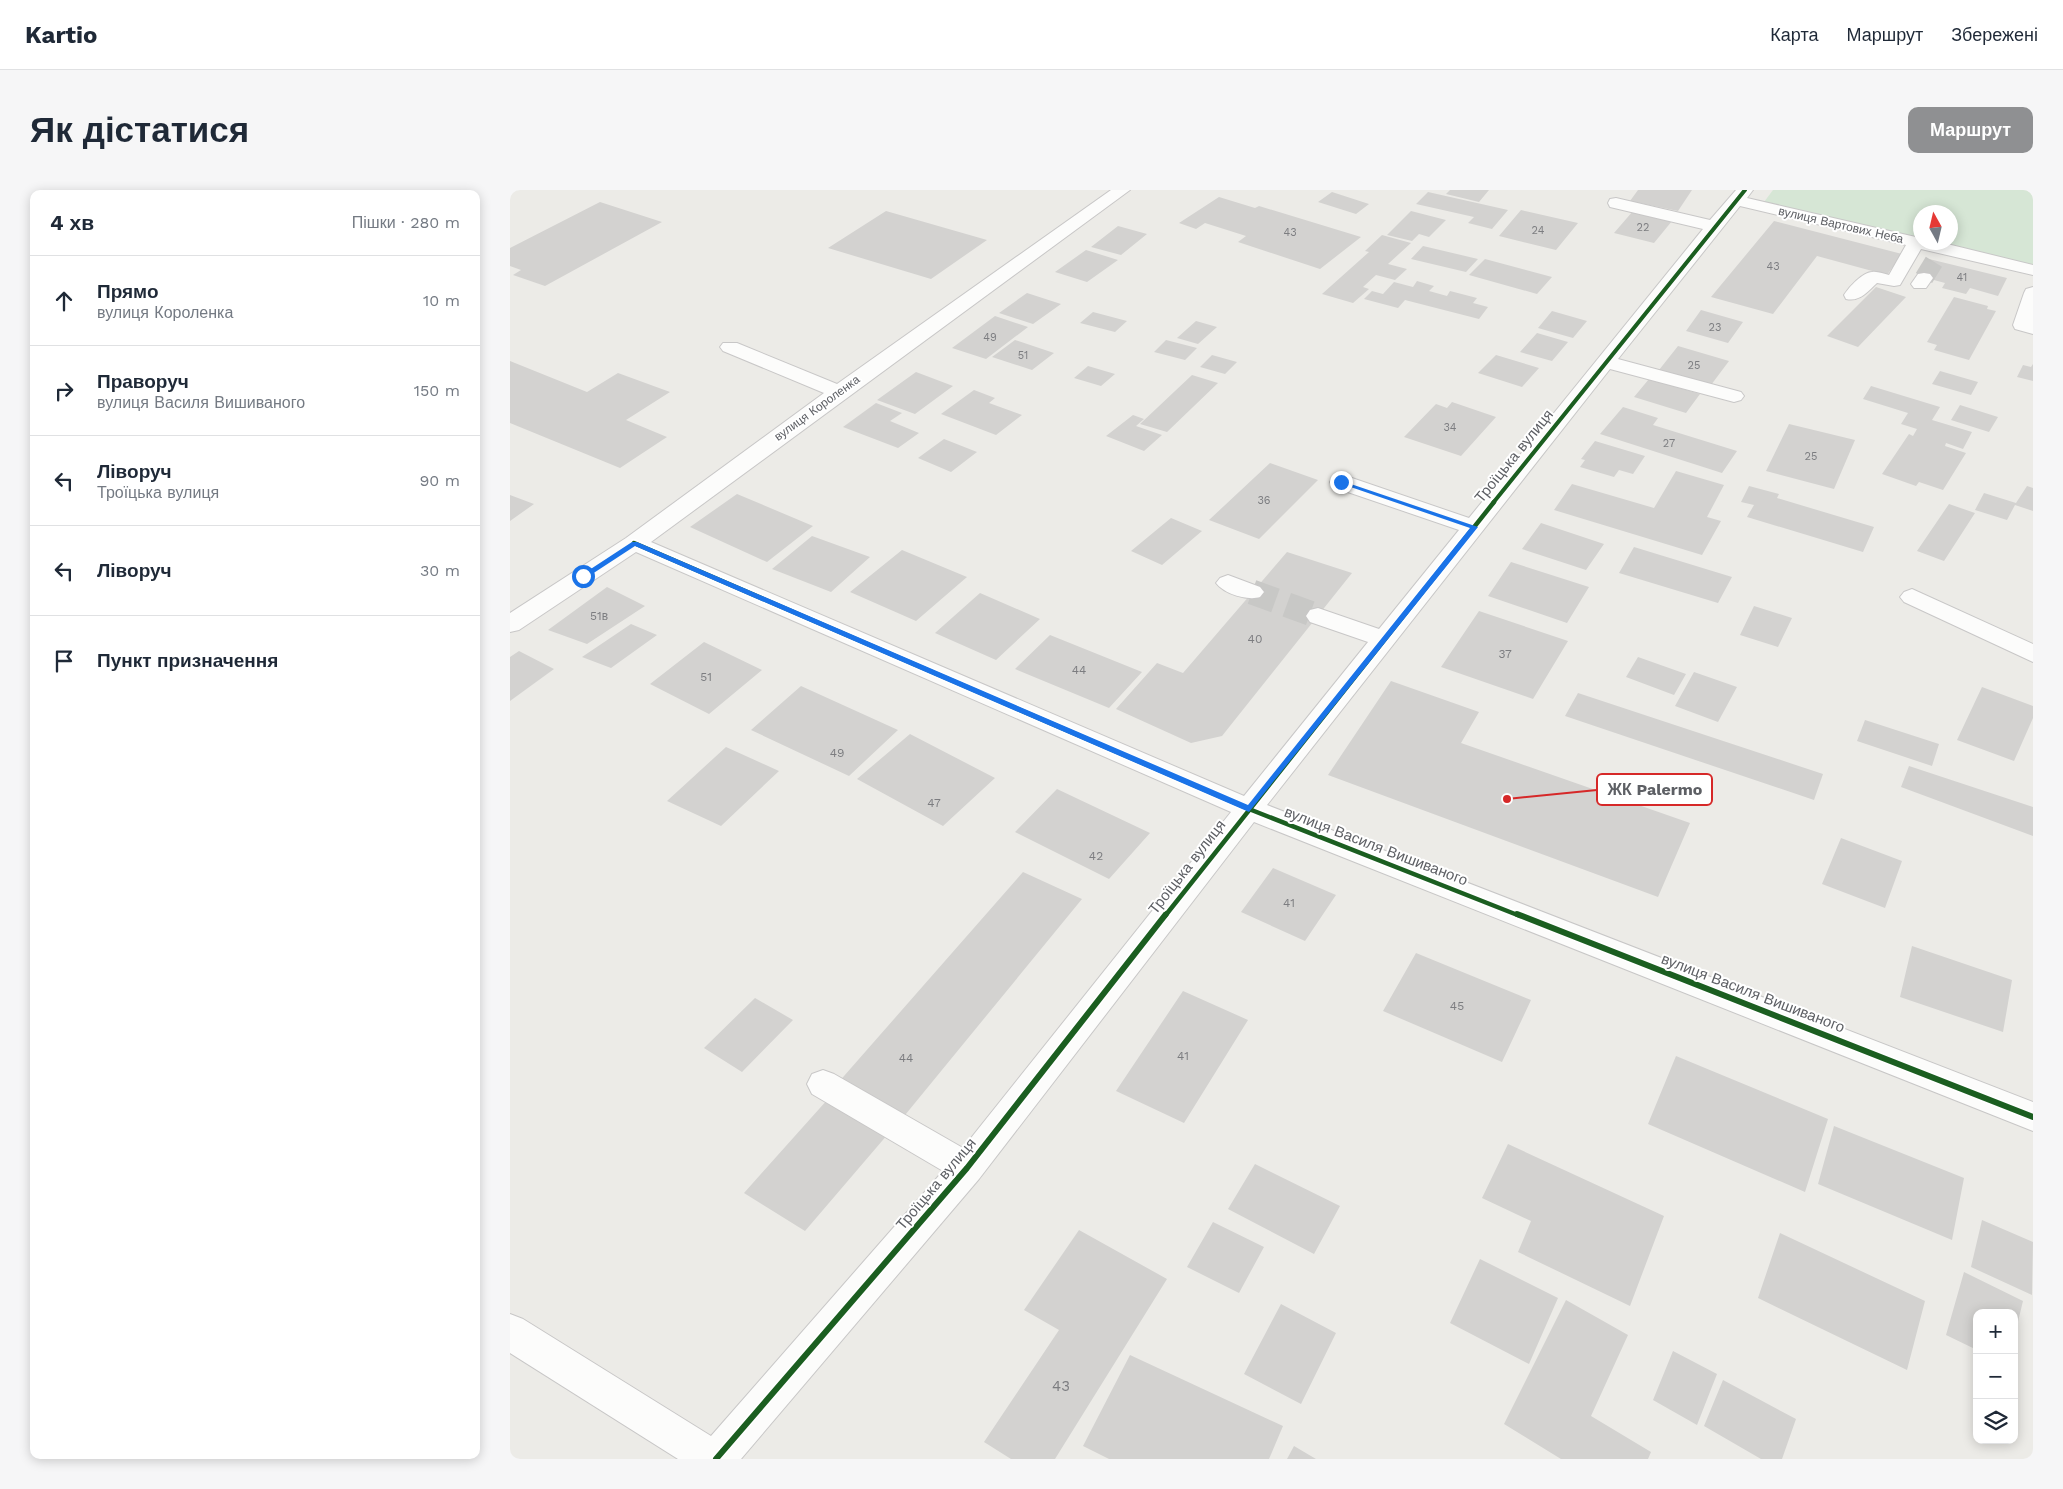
<!DOCTYPE html>
<html lang="uk">
<meta charset="utf-8">
<style>
body{margin:0;font-family:"Work Sans",sans-serif;background:#f6f6f7;color:#1f2937}
.controls{position:absolute;right:15px;bottom:15px;display:grid;overflow:hidden;border-radius:10px;box-shadow:0 2px 12px #0003}
.controls button{width:45px;height:45px;display:grid;place-items:center;padding:0;border:0;border-bottom:1px solid #e0e1e3;background:#fff;color:#1f2937;font:25px sans-serif}
.compass{position:absolute;left:1403px;top:15px;width:45px;height:45px;border-radius:50%;background:#fff;box-shadow:0 2px 12px #0003;rotate:352deg}
.stop{position:absolute;width:15px;height:15px;margin:-11px;border:4px solid #1a73e8;border-radius:50%;background:#fff}
.stop.end{background:#1a73e8;border-color:#fff;box-shadow:0 1px 5px #0008}
.list{margin:0;padding:0;list-style:none}
h2{display:flex;justify-content:space-between;align-items:center;height:65px;margin:0;padding:0 20px;font-size:21px}
h2 small{font-size:16px;font-weight:400;color:#747a83}
.list li{display:grid;grid-template-columns:32px 1fr auto;gap:15px;align-items:center;box-sizing:border-box;height:90px;padding:0 20px;border-top:1px solid #e0e1e3}
.list b{display:block;font-size:19px;white-space:nowrap}
.list p{margin:0;font-size:16px;white-space:nowrap;color:#747a83}
.list em{font-size:16px;font-style:normal;color:#747a83}
.icon{flex:none;width:28px;height:28px;fill:none;stroke:currentColor;stroke-width:2;stroke-linecap:round;stroke-linejoin:round}
.map{position:relative;flex:none;width:1523px;height:1269px;overflow:hidden;border-radius:10px}
header{display:flex;align-items:center;gap:30px;box-sizing:border-box;height:70px;padding:0 25px;background:#fff;border-bottom:1px solid #e0e1e3}
header strong{font-size:24px}
nav{display:flex;gap:28px;margin-inline-start:auto;font-size:18px}
.intro{display:flex;align-items:center;justify-content:space-between;box-sizing:border-box;height:120px;padding:0 30px}
h1{margin:0;font-size:35px}
.button{padding:12px 22px;border-radius:10px;background:#8f9092;color:#fff;font-size:18px;font-weight:700}
main{display:flex;gap:30px;padding:0 30px}
aside{flex:1;background:#fff;border-radius:10px;box-shadow:0 2px 12px #0003}
.map>svg:first-child{display:block}
</style>
<header>
<strong>Kartio</strong>
<nav><a>Карта</a><a>Маршрут</a><a>Збережені</a></nav>
</header>
<div class="intro"><h1>Як дістатися</h1><a class="button">Маршрут</a></div>
<main>
<aside>
<h2>4 хв<small>Пішки · 280 m</small></h2>
<ul class="list">
<li><svg class="icon" aria-label="ahead" viewBox="0 0 24 24"><path d="M12 20V5M6 11l6-6 6 6"/></svg><div><b>Прямо</b><p>вулиця Короленка</p></div><em>10 m</em></li>
<li><svg class="icon" aria-label="right" viewBox="0 0 24 24"><path d="M7 20v-9h11M14 6l5 5-5 5"/></svg><div><b>Праворуч</b><p>вулиця Василя Вишиваного</p></div><em>150 m</em></li>
<li><svg class="icon" aria-label="left" viewBox="0 0 24 24"><path d="M17 20v-9H6M10 6l-5 5 5 5"/></svg><div><b>Ліворуч</b><p>Троїцька вулиця</p></div><em>90 m</em></li>
<li><svg class="icon" aria-label="left" viewBox="0 0 24 24"><path d="M17 20v-9H6M10 6l-5 5 5 5"/></svg><div><b>Ліворуч</b></div><em>30 m</em></li>
<li><svg class="icon" aria-label="arrive" viewBox="0 0 24 24"><path d="M6 21V4h12l-3 4 3 4H6"/></svg><div><b>Пункт призначення</b></div></li>
</ul>
</aside>
<div class="map">
<svg width="1523" height="1269" viewBox="0 0 1523 1269">
<rect width="100%" height="100%" fill="#ecebe7"/>
<path fill="#d6e6d5" d="M1263 0H1523V76L1425 53 1440 52V22H1410V49L1254 12Z"/>
<path fill="#d3d2d0" d="M940 0H979L969 12 936 4Z
M1128 0H1182L1168 21 1120 11Z
M822 2 859 14 846 24 808 12Z
M918 2 998 20 982 39 958 33 964 27 906 14Z
M709 7 745 18 749 16 851 47 810 79 728 52 736 46 695 33 686 39 669 33Z
M90 12 152 32 35 96 3 85 11 80 0 76V58Z
M1011 20 1068 33 1046 60 989 46Z
M376 21 477 50 421 89 318 58Z
M901 21 936 30 919 47 909 44 902 51 877 45Z
M1123 21 1162 31 1144 53 1104 43Z
M1264 31 1392 64 1377 85 1307 66 1263 124 1201 107Z
M608 36 637 44 611 65 581 57Z
M872 45 901 53 878 74 897 79 885 90 866 85 853 97 859 99 843 113 812 104 859 62 855 61Z
M913 56 968 69 956 82 901 69Z
M576 60 608 70 577 92 545 82Z
M975 69 1042 87 1027 104 959 85Z
M1419 69 1497 88 1488 106 1460 98 1456 104 1432 98 1435 93 1409 86Z
M907 91 924 96 919 101 937 106 940 101 967 108 963 113 978 117 969 129 895 110 888 118 854 109 862 101 873 104 884 92 903 97Z
M1366 97 1396 107 1348 157 1317 146Z
M517 103 551 114 523 134 489 123Z
M1444 107 1478 116 1477 119 1486 121 1459 170 1424 160 1427 155 1417 152Z
M1191 120 1233 132 1218 153 1176 141Z
M1042 121 1077 131 1063 148 1028 138Z
M583 122 617 131 605 142 570 133Z
M485 126 518 137 476 169 442 158Z
M686 131 707 137 688 154 667 148Z
M1027 143 1058 152 1042 171 1010 162Z
M505 150 544 163 522 180 482 167Z
M656 150 687 158 675 170 644 162Z
M1168 156 1219 171 1201 195 1149 180Z
M702 165 727 172 715 184 690 177Z
M986 165 1029 178 1012 197 968 183Z
M0 171 77 202 108 183 160 202 116 230 157 247 110 278 0 233Z
M1523 174V191L1507 187 1513 175 1521 177Z
M578 176 605 184 591 196 564 188Z
M1430 181 1468 192 1461 205 1422 194Z
M406 182 443 196 405 224 367 210Z
M682 185 708 193 657 242 630 234Z
M1139 189 1190 204 1176 223 1124 207Z
M1361 196 1430 217 1422 230 1462 242 1453 259 1436 253 1435 256 1456 263 1433 300 1409 292 1406 296 1372 284 1399 244 1403 246 1407 239 1391 234 1398 223 1353 209Z
M464 200 485 208 479 213 512 225 486 245 431 224Z
M942 212 986 227 951 266 894 247 926 214 937 218Z
M366 213 392 223 380 231 409 243 388 258 333 237Z
M1450 215 1488 227 1479 242 1441 230Z
M1113 217 1148 228 1143 235 1227 261 1212 283 1090 244Z
M623 225 634 229 626 236 652 245 634 261 596 246Z
M1279 234 1345 250 1324 299 1256 281Z
M434 249 467 262 441 282 408 268Z
M1085 251 1135 266 1123 284 1109 280 1104 287 1070 277 1075 270 1071 269Z
M760 273 808 290 749 349 699 330Z
M1166 281 1214 295 1197 327 1211 331 1192 365 1044 320 1062 294 1144 318Z
M1239 296 1269 304 1267 308 1364 337 1353 362 1237 327 1244 315 1231 312Z
M1517 296 1523 298V321L1505 315 1497 330 1465 320 1474 303 1506 313Z
M227 304 303 336 257 372 180 337Z
M0 305 24 314 0 331Z
M1439 314 1465 323 1434 371 1407 361Z
M661 328 692 341 652 375 621 361Z
M1031 333 1094 354 1076 380 1012 359Z
M302 346 360 367 321 402 262 379Z
M1124 357 1222 387 1208 413 1109 383Z
M392 360 457 387 406 431 340 402Z
M777 362 842 383 712 546 681 553 606 519 647 473 673 483Z
M1001 372 1079 397 1057 433 978 406Z
M97 397 135 416 77 454 38 440Z
M470 403 530 429 486 470 425 443Z
M1244 416 1282 428 1268 457 1230 445Z
M969 421 1058 451 1023 509 931 477Z
M121 434 147 445 101 478 72 467Z
M540 445 632 482 599 518 505 479Z
M194 452 252 480 199 524 140 494Z
M9 461 44 479 0 511V467Z
M1128 467 1176 484 1164 505 1116 487Z
M1184 482 1227 497 1208 532 1165 516Z
M881 491 969 522 951 553 1180 633 1148 707 818 585Z
M291 496 388 540 339 586 241 540Z
M1472 497 1523 516V528L1504 571 1447 550Z
M1068 503 1313 584 1304 610 1055 526Z
M1355 530 1429 554 1422 576 1347 551Z
M400 544 485 588 433 636 347 589Z
M216 557 269 581 211 636 157 611Z
M1399 576 1523 617V646L1391 597Z
M547 599 640 643 599 689 505 642Z
M1331 648 1392 671 1375 718 1312 694Z
M763 678 826 705 795 751 731 722Z
M513 682 572 709 391 930 327 894Z
M1402 756 1502 790 1493 842 1390 807Z
M906 763 1021 810 992 872 873 821Z
M673 801 738 830 674 933 606 901Z
M245 808 283 830 232 882 194 858Z
M1166 866 1318 929 1295 1002 1138 934Z
M318 909 378 944 295 1041 234 1003Z
M1324 936 1454 988 1442 1050 1308 994Z
M998 954 1154 1026 1120 1116 1008 1062 1021 1031 972 1008Z
M745 974 830 1016 804 1064 718 1019Z
M1472 1030 1523 1052 1522 1105 1461 1077Z
M703 1032 754 1057 729 1103 677 1077Z
M569 1040 657 1089 545 1269H501L474 1252 549 1140 514 1120Z
M1270 1043 1415 1111 1397 1180 1248 1108Z
M970 1069 1048 1108 1019 1174 940 1133Z
M1454 1082 1513 1111 1505 1144 1504 1123H1467V1160L1436 1145Z
M1056 1110 1118 1145 1081 1226 1141 1262 1138 1269H1051L994 1234Z
M771 1114 826 1143 791 1214 734 1184Z
M1163 1161 1207 1184 1187 1235 1143 1210Z
M620 1165 773 1236 759 1269H599L573 1256Z
M1213 1190 1286 1229 1272 1269H1251L1194 1236Z
M784 1256 806 1269H777Z"/>
<g fill="none" stroke-linecap="round" stroke-linejoin="round">
<path stroke="#c8c8c6" stroke-width="19" stroke-dasharray="19 9" stroke-linecap="butt" d="M1414 88 1425 70"/>
<path stroke="#c8c8c6" stroke-width="25" stroke-dasharray="25 12" stroke-linecap="butt" d="M742 402 808 426"/>
<g stroke="#c8c7c7" stroke-width="2">
<path id="minor" d="M601 0H620L141 352 734 606 858 452 800 432 796 426 800 420 808 418 869 439 949 340 823 297 820 292 823 287 831 286 839 287 959 328 1193 39 1100 17 1098 13 1100 9 1106 8 1200 30 1226 0H1243L1237 8 1410 48V52H1429L1523 75V85L1411 59 1390 95 1384 96 1367 93C1357 102 1350 112 1336 109L1334 105C1339 97 1353 82 1362 82 1367 81 1374 84 1379 85L1396 55 1230 16 1108 169 1231 202 1234 206 1231 210 1224 212 1100 179 757 615 1523 912V941L744 632 469 989 231 1269H168L0 1163V1124L13 1129 201 1246 433 981 302 904 297 894 302 884 313 880 324 884 453 958 721 622 126 362 9 440 0 442V423L116 348 314 203 213 161 210 157 213 153H227L327 194Z
M1414 83 1420 84 1423 88 1416 98H1404L1401 94 1408 84Z
M1523 97V144L1505 139 1503 135 1514 103 1516 99Z
M718 385 750 397 754 402 750 407C738 411 714 404 706 393L710 388Z
M1402 399 1523 454V472L1394 412 1390 407 1394 402Z"/>
</g>
<use href="#minor" fill="#fcfcfb" fill-rule="evenodd"/>
<g stroke="#fff" stroke-width="5.5">
<path id="cycleway-far2" d="M983 313 1235 0"/>
</g>
<g stroke="#fff" stroke-width="8">
<path id="cycleway-far1" d="M124 353 739 619 1010 726
M655 726 984 312"/>
</g>
<g stroke="#fff" stroke-width="9">
<path id="cycleway" d="M1007 724 1523 927
M206 1269 457 978 656 724"/>
</g>
<use href="#cycleway-far2" stroke="#1b5e20" stroke-width="4"/>
<use href="#cycleway-far1" stroke="#1b5e20" stroke-width="4.5"/>
<use href="#cycleway" stroke="#1b5e20" stroke-width="6"/>
</g>
<path fill="#1a73e8" d="M829 290 968 337 739 622 125 356 76 388 70 386 122 352H127L738 615 960 338 829 293Z"/>
<g text-anchor="middle" dominant-baseline="central" stroke-width="4" stroke-linejoin="round" paint-order="stroke">
<g font-size="11" fill="#7c7d80">
<text x="1133" y="37">22</text>
<text x="1028" y="40">24</text>
<text x="780" y="42">43</text>
<text x="1263" y="76">43</text>
<text x="1452" y="87">41</text>
<text x="1205" y="137">23</text>
<text x="480" y="147">49</text>
<text x="513" y="165">51</text>
<text x="1184" y="175">25</text>
<text x="940" y="237">34</text>
<text x="1159" y="253">27</text>
<text x="1301" y="266">25</text>
<text x="754" y="310">36</text>
</g>
<g font-size="12" fill="#5d5f64" stroke="#fff">
<text transform="translate(1331 35) rotate(13)">вулиця Вартових Неба</text>
<text transform="translate(307 218) rotate(-36)">вулиця Короленка</text>
</g>
<g font-size="12" fill="#7c7d80">
<text x="89" y="426">51в</text>
<text x="745" y="449">40</text>
<text x="995" y="464">37</text>
<text x="569" y="480">44</text>
<text x="196" y="487">51</text>
<text x="327" y="563">49</text>
<text x="424" y="613">47</text>
<text x="586" y="666">42</text>
<text x="779" y="713">41</text>
<text x="947" y="816">45</text>
<text x="673" y="866">41</text>
<text x="396" y="868">44</text>
</g>
<g font-size="15" fill="#5d5f64" stroke="#fff">
<text transform="translate(1004 266) rotate(-51)">Троїцька вулиця</text>
<text transform="translate(866 656) rotate(21)">вулиця Василя Вишиваного</text>
<text transform="translate(677 677) rotate(-52)">Троїцька вулиця</text>
<text transform="translate(1243 803) rotate(21)">вулиця Василя Вишиваного</text>
<text transform="translate(426 994) rotate(-50)">Троїцька вулиця</text>
</g>
<g font-size="15" fill="#7c7d80">
<text x="551" y="1196">43</text>
</g>
</g>
<path fill="none" stroke="#d62828" stroke-width="2" d="M997 609L1087 600"/>
<circle fill="#d62828" stroke="#fff" stroke-width="2" cx="997" cy="609" r="5"/>
<rect fill="#fff" stroke="#d62828" stroke-width="2" x="1087" y="584" width="115" height="31" rx="5"/>
<g font-size="16" text-anchor="middle" font-weight="bold" fill="#5d5f64">
<text x="1145" y="605">ЖК Palermo</text>
</g>
</svg>
<div class="controls">
<button>+</button>
<button>−</button>
<button><svg class="icon" aria-label="layers" viewBox="0 0 24 24"><path d="M12 4l9 5-9 5-9-5zM3 14l9 5 9-5"/></svg></button>
</div>
<svg class="compass" viewBox="-18 -18 36 36"><path d="M0-13l5 13h-10z" fill="#e53935"/><path d="M0 13l5-13h-10z" fill="#747a83"/></svg>
<div class="stop" style="left:73px;top:386px"></div>
<div class="stop end" style="left:831px;top:292px"></div>
</div>
</main>
